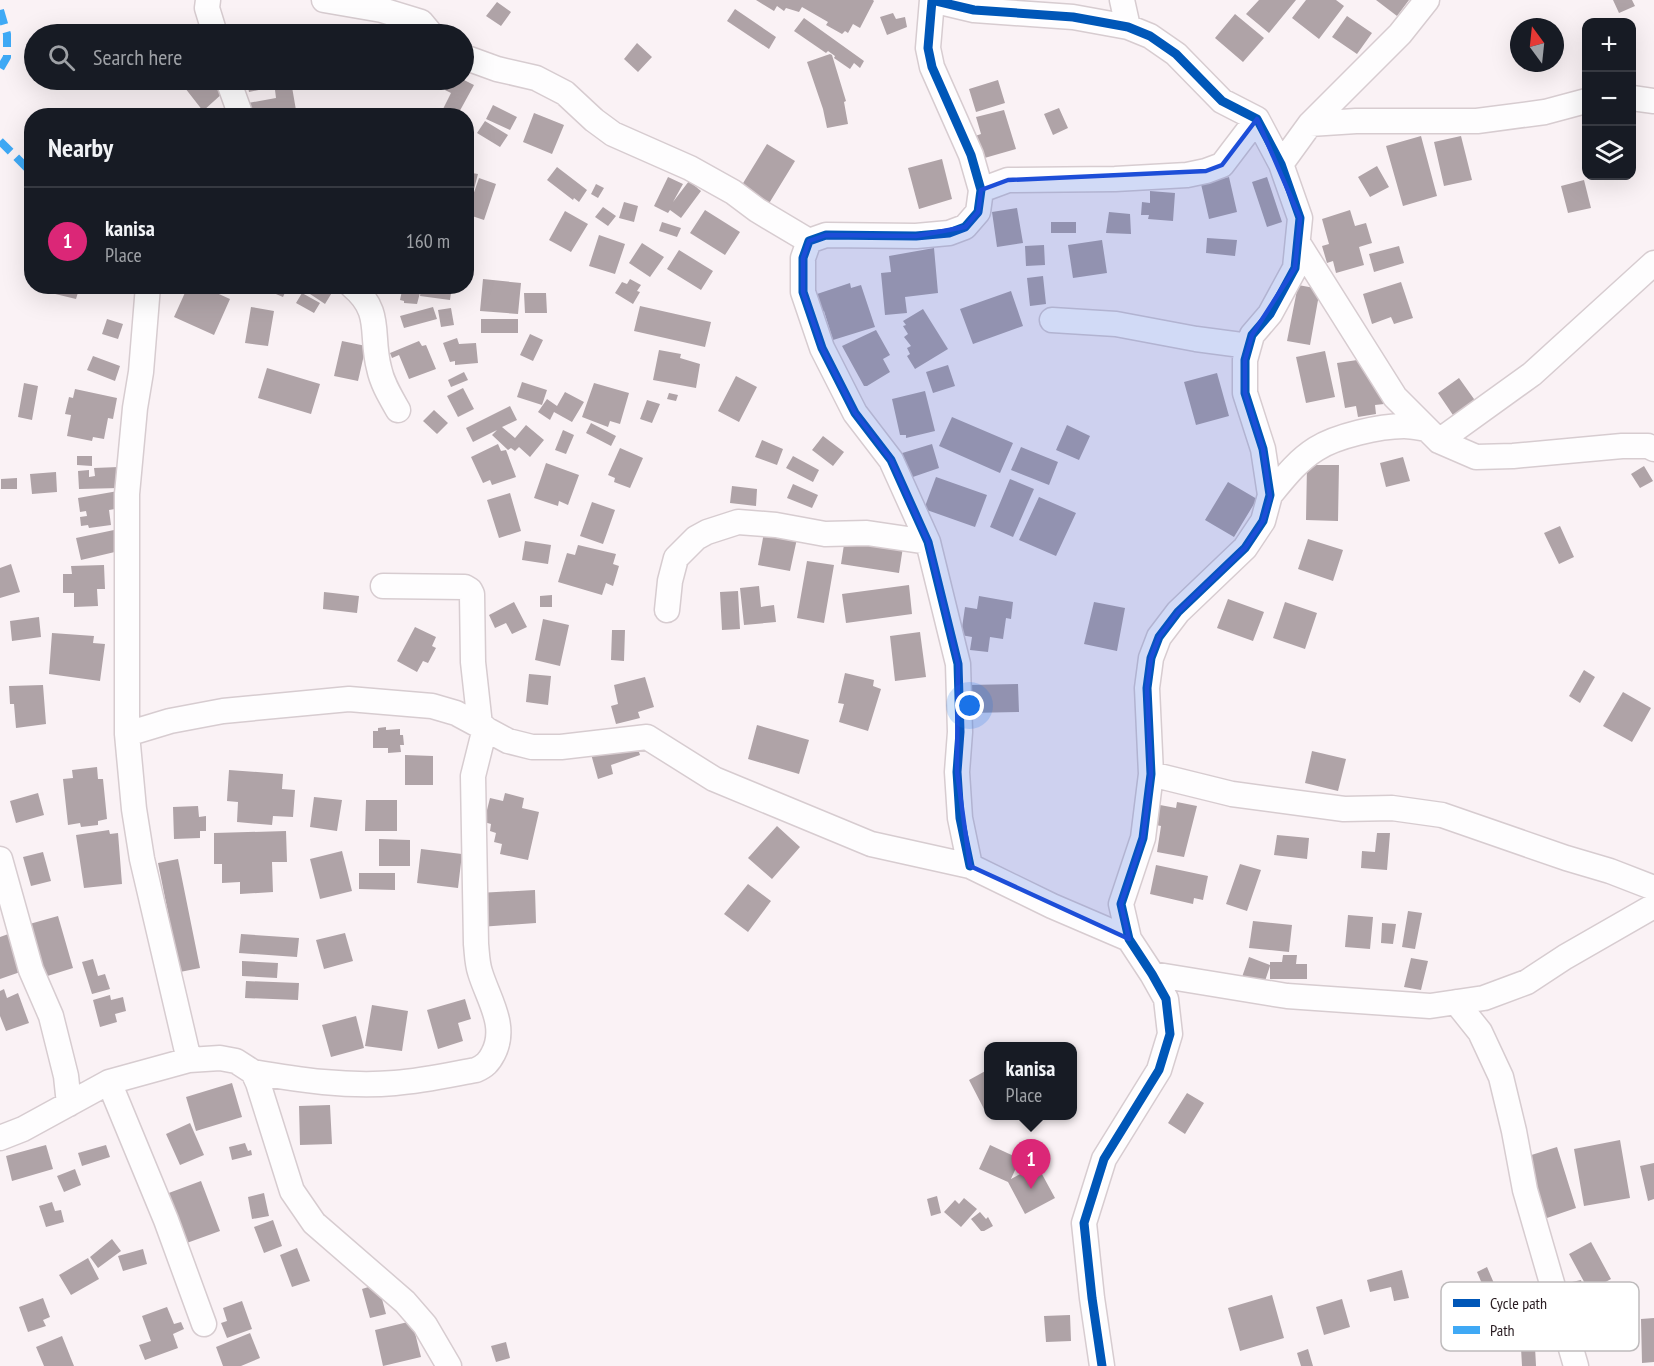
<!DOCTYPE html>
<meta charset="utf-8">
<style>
body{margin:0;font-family:"PT Sans Narrow",sans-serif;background:#20242c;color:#f1f3f6}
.controls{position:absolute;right:18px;top:18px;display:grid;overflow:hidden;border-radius:12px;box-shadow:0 6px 24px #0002}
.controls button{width:54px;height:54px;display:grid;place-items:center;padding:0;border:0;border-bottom:2px solid #363941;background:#171b24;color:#f1f3f6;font:30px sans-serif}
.compass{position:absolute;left:1510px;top:18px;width:54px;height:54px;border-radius:50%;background:#171b24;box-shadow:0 6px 24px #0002;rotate:345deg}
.you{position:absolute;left:970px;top:706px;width:21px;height:21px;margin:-15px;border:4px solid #fff;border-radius:50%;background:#1a73e8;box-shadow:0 0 0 9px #1a73e833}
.badge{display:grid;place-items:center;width:39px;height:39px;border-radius:50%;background:#db2777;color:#fff;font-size:20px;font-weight:700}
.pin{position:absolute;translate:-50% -50px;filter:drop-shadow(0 2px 3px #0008)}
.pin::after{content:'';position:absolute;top:32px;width:21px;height:18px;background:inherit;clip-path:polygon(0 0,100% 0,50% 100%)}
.popup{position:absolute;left:984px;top:1042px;width:93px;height:78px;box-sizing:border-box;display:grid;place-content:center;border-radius:12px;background:#171b24;filter:drop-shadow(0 2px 4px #0005);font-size:20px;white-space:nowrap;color:#9ea1a6}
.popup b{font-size:22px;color:#f1f3f6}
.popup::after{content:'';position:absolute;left:50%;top:100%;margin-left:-12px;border:12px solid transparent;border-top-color:#171b24}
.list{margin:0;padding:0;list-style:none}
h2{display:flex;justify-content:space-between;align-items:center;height:78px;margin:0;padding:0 24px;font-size:26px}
h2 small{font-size:20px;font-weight:400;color:#9ea1a6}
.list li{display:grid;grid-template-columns:39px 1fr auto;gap:18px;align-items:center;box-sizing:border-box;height:108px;padding:0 24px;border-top:2px solid #363941}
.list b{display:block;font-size:22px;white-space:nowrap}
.list p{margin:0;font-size:20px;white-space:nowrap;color:#9ea1a6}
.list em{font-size:20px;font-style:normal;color:#9ea1a6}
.icon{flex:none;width:33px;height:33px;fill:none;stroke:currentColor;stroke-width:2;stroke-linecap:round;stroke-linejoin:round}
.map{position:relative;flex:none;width:1654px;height:1366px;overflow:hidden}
.search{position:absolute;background:#171b24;box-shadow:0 6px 24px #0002;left:24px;top:24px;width:450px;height:66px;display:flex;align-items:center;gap:15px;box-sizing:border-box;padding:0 21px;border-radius:33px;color:#9ea1a6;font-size:22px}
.panel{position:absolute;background:#171b24;box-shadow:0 6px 24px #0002;left:24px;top:108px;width:450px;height:186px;border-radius:24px}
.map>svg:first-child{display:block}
</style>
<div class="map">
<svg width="1654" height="1366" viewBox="0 0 1654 1366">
<rect width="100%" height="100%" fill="#faf2f5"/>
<path fill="#afa3a7" d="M756 0H873L874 1 860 28 853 24 848 33 845 31 842 34 826 25 828 22 802 7 799 12 786 8 784 11 777 6 774 11Z
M1259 0H1296L1269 33 1246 14Z
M1306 0H1336L1344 6 1319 39 1292 18Z
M1376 0H1409L1397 16Z
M1613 0H1632L1635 6 1619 13Z
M497 2 511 12 501 26 486 16Z
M735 9 776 37 769 49 727 21Z
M893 13 896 19 905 17 907 27 887 35 880 17Z
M1235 14 1264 38 1243 62 1215 38Z
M1347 16 1372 33 1357 54 1332 37Z
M804 18 864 61 860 68 854 63 850 69 834 58 835 56 828 51 826 53 794 31Z
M637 43 652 57 638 72 624 59Z
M830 54 832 55 846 101 844 102 848 124 827 128 823 109 807 62Z
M195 80H212L224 92 203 111 185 88Z
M260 80H266L268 88 249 92 247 82Z
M303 80H336L334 88 303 82Z
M451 80H464L474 85 457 116H450L442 111 451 93 445 90Z
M998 80 1005 103 976 112 969 89Z
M292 87 297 116H250L248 103 276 98 275 90Z
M493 105 517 117 510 130 486 119Z
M1059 108 1068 128 1053 135 1044 114Z
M1004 110 1016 149 981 159 975 136 981 134 976 117Z
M534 113 564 125 552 154 523 142Z
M485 121 508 135 500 147 477 133Z
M1421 136 1437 196 1403 206 1386 146Z
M1461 136 1472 180 1444 186 1434 142Z
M767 144 795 161 765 210 737 193Z
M942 159 952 199 919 209 908 168Z
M1377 166 1389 187 1370 197 1358 177Z
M557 167 587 190 579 202 574 198 573 200 547 180Z
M466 172 478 174 470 204 479 178 496 184 484 220 466 214Z
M668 177 683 184 673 202 689 181 701 191 681 218 670 210 668 213 654 206Z
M1229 177 1237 212 1209 219 1201 184Z
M1267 177 1282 222 1267 227 1252 182Z
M1584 180 1591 208 1568 213 1561 186Z
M596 184 604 188 598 198 591 194Z
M1150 191 1175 193 1173 221 1148 219 1149 215H1141L1142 202 1150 203Z
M624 202 638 206 634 222 619 218Z
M603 207 616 216 608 226 595 217Z
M1017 208 1023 243 997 247 992 212Z
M705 210 740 232 725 255 690 233Z
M1350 210 1355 226 1366 223 1372 243 1359 247 1364 265 1336 273 1333 261 1327 263 1322 246 1329 244 1322 219Z
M565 211 588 224 571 252 549 240Z
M1109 212 1130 214 1131 234 1106 233Z
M662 222 681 228 677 237 659 231Z
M1051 222H1076V233H1051Z
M599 235 625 244 615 274 589 266Z
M1207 238 1237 240 1235 256 1206 253Z
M1102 240 1107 273 1073 278 1068 245Z
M642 243 664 257 650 277 629 263Z
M1044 245 1045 265 1026 266 1025 246Z
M1399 246 1404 263 1374 272 1369 254Z
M934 248 938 293 905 297 907 313 885 315 881 273 891 272 889 256Z
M679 250 713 271 701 290 667 269Z
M1043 276 1046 304 1030 306 1027 278Z
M483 279 521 283 518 314 480 311Z
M630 279 641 285 637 291 640 292 633 304 615 293 622 282 627 284Z
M1401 282 1413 318 1394 324 1391 317 1372 324 1363 294Z
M850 283 851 288 861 285 875 327 833 340 824 311 821 312 814 295Z
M1298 285 1320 289 1310 345 1287 341Z
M53 286H80L76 299 51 293Z
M188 286H201L230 299 214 335 174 317Z
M257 286H288L283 297Z
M298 286H336L325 304Z
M403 286H452L450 300 420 296 421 289 417 304 404 303V301L400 300Z
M1011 291 1023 326 973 344 960 309Z
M302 293 320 303 314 313 296 303Z
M524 293H546L547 313H525Z
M640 306 711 322 705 347 634 331Z
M251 307 274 311 268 346 245 343Z
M433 307 437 319 404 328 400 316Z
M451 308 454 325 441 327 438 310Z
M923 309 948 349 915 369 907 356 910 354 907 348 911 346 904 337 908 334 903 326 906 325 903 321Z
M107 319 123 324 118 339 102 334Z
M481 319H518V333H481Z
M876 330 890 355 883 359 890 372 867 386H864L842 346Z
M530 334 543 340 533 361 520 355Z
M457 338 459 344 476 343 478 363 455 365V361L450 362 443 343Z
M342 341 366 346 358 381 334 376Z
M419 341 422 346 426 345 436 369 409 379 399 355 392 358 390 353Z
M659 350 681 354 680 358 700 364 696 388 653 380Z
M1325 351 1335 397 1306 403 1296 357Z
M93 356 120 366 115 381 87 370Z
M1364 359 1366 375 1379 373 1384 404 1375 405 1376 414 1358 417 1356 406 1345 408 1337 363Z
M948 365 955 386 933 393 926 372Z
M267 368 320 384 311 414 258 398Z
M464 372 468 380 451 387 448 380Z
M1217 373 1229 416 1196 425 1184 382Z
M736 376 757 387 739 422 718 411Z
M1459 378 1479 406 1457 421 1438 393Z
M522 382 547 390 542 405 517 397Z
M24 383 38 386 32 420 18 417Z
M594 383 629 393 620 424 610 421 608 427 582 417Z
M463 388 474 409 458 417 447 396Z
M75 389 117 398 113 419 108 418 104 439 93 437 92 441 67 436 71 415 65 414 69 397 73 398Z
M925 391 935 431 906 438V435H900L892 399Z
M565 392 584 402 572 422 554 412 550 420 538 412 547 399 557 406Z
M669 393 678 395 676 401 667 399Z
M647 400 660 404 652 423 640 419Z
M510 406 517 420 502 427 515 438 526 425 544 440 530 457 519 447 515 451 511 448 508 450 492 435 497 430 473 442 466 428Z
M434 410 448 423 437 434 423 421Z
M952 417 1013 443 1000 473 939 446Z
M591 423 616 436 611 446 586 433Z
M1067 425 1090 436 1079 460 1056 450Z
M563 430 574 435 566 454 555 450Z
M823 436 844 452 833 466 812 450Z
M762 440 783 449 777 465 755 457Z
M498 444 501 451 506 450 516 477 492 485 490 480 483 483 471 457Z
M932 444 939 468 907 479 899 454Z
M1021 447 1058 462 1049 485 1011 470Z
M620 448 643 458 630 488 614 482 615 478 608 475Z
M77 456H92V466L77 465Z
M793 456 819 470 813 482 786 468Z
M1403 457 1410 481 1386 487 1380 463Z
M546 463 579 475 568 505 559 501 558 506 534 498Z
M1307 465H1339L1338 521 1306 520Z
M1644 466 1653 481 1640 488 1631 474Z
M119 467V488L79 489 78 471 89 470V477L95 476 94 468Z
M56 472 57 492 32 494 30 474Z
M936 477 987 495 975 527 924 509Z
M17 478V489H1V479Z
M1010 479 1034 489 1013 537 990 527Z
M1228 482 1257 499 1234 537 1205 520Z
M793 484 818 495 812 508 787 498Z
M732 486 757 489 756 506 730 503Z
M118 491 121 508 109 510 111 525 89 528 88 525 81 526 80 517 87 516 86 511 80 512 78 498Z
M510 493 521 531 499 538 487 500Z
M1039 497 1076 513 1056 556 1019 540Z
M592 502 615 510 603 544 580 536Z
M1560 526 1574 557 1559 564 1544 533Z
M765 527 798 534 790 571 758 565Z
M114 530 119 551 81 560 76 538Z
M845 538 903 547 899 573 841 564Z
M1308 539 1343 550 1333 581 1298 569Z
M525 541 551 545 548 564 522 560Z
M578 545 616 554 613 564 619 566 613 586 606 583 602 595 558 582 567 553 575 555Z
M807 561 834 565 824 623 797 618Z
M11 564 20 592 0 598V568Z
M104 565 105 589H97L98 606 74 607V593H63V574H72L71 566Z
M909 585 912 614 846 623 842 594Z
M759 586 761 607 774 605 776 622 744 625 740 588Z
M738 591 740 629 722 630 720 592Z
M324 592 359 596 357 613 323 609Z
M552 595V607H540V596Z
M979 596 1013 602 1011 619 1006 618 1003 639 990 637 988 652 970 650 972 637 961 635 965 607 977 609Z
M1228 599 1264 612 1253 641 1217 628Z
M514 602 527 627 512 634 506 623 495 628 489 615Z
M1094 602 1125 608 1117 651 1084 644Z
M1285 602 1317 613 1305 649 1273 638Z
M39 617 41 637 12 641 10 621Z
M543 619 569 625 560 666 535 660Z
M415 627 436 637 432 646 436 648 428 663 423 661 417 672 397 661Z
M612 630H625L624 661 611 660Z
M920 632 926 677 895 681 890 636Z
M52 633 94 636 93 643 105 644 100 681 49 674Z
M1584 670 1595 677 1580 703 1569 696Z
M845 673 874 680 873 686 881 689 868 731 839 722 844 704 838 703Z
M529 674 551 676 548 705 526 702Z
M645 677 654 707 638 712 640 718 616 724 611 706 618 704 614 685Z
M1018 684 1019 712 969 713 968 685Z
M43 685 46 724 16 728 14 704H10L9 686Z
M1623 692 1651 708 1632 742 1603 726Z
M757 725 809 740 799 774 748 759Z
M386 727V730L400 729V735H403L404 745H400L401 752 388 753V748H373V731H378V728Z
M635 740 640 755 611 765 613 774 598 779 591 754Z
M1312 751 1346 759 1338 791 1305 783Z
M405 755 433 756V785H405Z
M97 767 98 779H103L107 819 98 821V825L81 827 80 823 68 825 63 779 73 778 72 770Z
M229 770 283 774 282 789 295 790 293 817 273 816 272 825 237 822 238 802 227 801Z
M38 793 44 815 16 823 10 801Z
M505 793 524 798 522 808 539 812 528 860 500 854 502 844 494 842 496 833 490 831 491 824 484 822 490 798 503 801Z
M314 797 342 800 337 831 310 827Z
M366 800H397V831H365Z
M1177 802 1197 806 1184 857 1157 852 1161 826 1156 825 1160 805 1176 808Z
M198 806 199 817 206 816V831H200V838L174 839 173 807Z
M777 826 800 847 772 879 748 858Z
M109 830 110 834 118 833 122 884 84 888 76 835Z
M286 831 287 862H272L273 892 240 894V882L222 883V864H214V833Z
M1377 833H1390L1387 870 1361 868 1362 851 1375 852Z
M1277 835 1309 838 1307 859 1274 855Z
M379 839 410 840V866H379Z
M421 849 462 854 458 888 417 883Z
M342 851 352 891 320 899 310 859Z
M43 852 51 881 31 886 23 857Z
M178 859 200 968 180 972 158 863Z
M1240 864 1261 870 1247 911 1226 904Z
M1156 865 1208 876 1203 900 1194 898 1193 904 1150 894Z
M359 873H395V890L359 889Z
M748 884 771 901 748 932 724 914Z
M535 890 536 923 480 927 478 893Z
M1408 911 1422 913 1415 949 1402 947Z
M1348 915 1373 917 1370 949 1345 947Z
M58 916 73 968 41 978 26 925Z
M1253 921 1292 925 1289 952 1249 948Z
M1382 923 1396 924 1393 944 1381 943Z
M14 932 26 970 0 979V937Z
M345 933 353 961 324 969 316 940Z
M241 934 299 938 297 957 239 953Z
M1283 955H1297L1296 964H1307V979H1270V966L1264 984 1242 977 1249 957 1270 965V962H1282Z
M1411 958 1428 961 1421 990 1404 987Z
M93 959 98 976 105 974 110 989 92 994 82 962Z
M242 961 278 963 277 978 242 976Z
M246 981 299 983 298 1000 245 998Z
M4 989 7 998 18 993 29 1023 6 1031 0 1016V991Z
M110 995 111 1000 123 997 126 1011 115 1014 117 1022 100 1027 93 1000Z
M465 999 471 1019 458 1023 463 1041 438 1049 427 1010Z
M372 1005 408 1011 402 1051 365 1046Z
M356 1016 364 1048 331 1057 322 1025Z
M989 1069V1106L984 1109 969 1080Z
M232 1083 242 1117 196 1131 186 1097Z
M1187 1093 1204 1103 1185 1134 1168 1123Z
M330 1105 332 1144 300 1145 299 1106Z
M190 1123 204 1155 180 1165 166 1134Z
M1620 1140 1630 1198 1584 1206 1574 1149Z
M245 1143 248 1151 251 1150 252 1155 232 1160 229 1147Z
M46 1145 53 1169 12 1181 6 1156Z
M106 1145 110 1157 82 1166 78 1153Z
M990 1145 1020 1159 1011 1179 1037 1165 1055 1198 1025 1214 1008 1182 979 1169Z
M1557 1147 1576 1208 1544 1219 1525 1157Z
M1654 1163V1199L1648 1201 1640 1166Z
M75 1169 81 1185 64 1192 57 1176Z
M201 1181 220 1231 184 1244 166 1194Z
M264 1193 269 1216 252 1219 248 1197Z
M937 1196 941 1213 931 1216 927 1199Z
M964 1198 977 1209 961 1227 944 1212 955 1200 959 1204Z
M52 1202 55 1211 61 1210 64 1222 46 1227 39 1206Z
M980 1212 986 1219 988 1217 993 1226 984 1231H981L971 1219Z
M273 1220 282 1246 264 1253 254 1227Z
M112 1239 121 1251 98 1268 90 1257Z
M1591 1242 1611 1279 1589 1291 1569 1254Z
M297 1248 310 1281 292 1287 280 1255Z
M143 1249 147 1264 123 1271 118 1256Z
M88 1258 99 1279 71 1295 59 1275Z
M1487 1267 1496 1288 1486 1293 1477 1272Z
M1402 1270 1409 1298 1394 1301 1391 1287 1370 1292 1367 1280Z
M1581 1280 1585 1292 1576 1294 1572 1282Z
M378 1284 386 1314 370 1318 362 1289Z
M1633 1286 1635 1324 1609 1326 1607 1287Z
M1465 1294 1483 1321 1467 1332 1449 1305Z
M1272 1295 1284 1338 1240 1351 1228 1308Z
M43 1298 50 1317 43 1320 46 1326 28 1332 19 1307Z
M1342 1299 1350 1327 1324 1335 1316 1307Z
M242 1301 252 1329 227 1338 221 1323 227 1321 223 1308Z
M167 1307 174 1324 181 1322 184 1329 173 1334 178 1348 145 1360 139 1345 151 1341 142 1316Z
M1070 1315 1071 1341 1046 1342 1044 1316Z
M1654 1318V1362L1642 1363 1641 1319Z
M1598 1319 1602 1337 1582 1342 1577 1324Z
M412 1321 421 1357 383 1366 375 1330Z
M250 1333 260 1358 241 1366H223L216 1347Z
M62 1336 74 1366H44L36 1347Z
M506 1342 510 1358 496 1362 491 1346Z
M1535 1347 1536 1366H1522L1521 1348Z
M1308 1349 1313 1366H1301L1297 1353Z"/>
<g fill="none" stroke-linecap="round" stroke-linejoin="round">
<g stroke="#d7ccd0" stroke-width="27">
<path id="street" d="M208 0 207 8 215 34
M324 0 382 10 421 22 431 34
M1122 0 1128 27
M464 57 497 69 536 78 565 93 594 120 613 134 690 168 733 192 757 210 809 241
M228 80 241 116
M1632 98 1654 101
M1310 124 1356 121H1477L1545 112 1586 101
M1281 164 1310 124 1400 34 1427 0
M981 190 1008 180 1115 179 1187 175 1206 171 1222 165 1257 119
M1298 243 1395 397 1439 441 1476 457 1513 456 1622 446H1648L1654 449
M148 286 141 372 135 408 127 494V734L134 809 142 859 189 1060
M352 286C383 312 370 334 379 368 382 383 390 396 398 410
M1052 320 1116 324 1196 339 1249 346
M1439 441 1532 374 1654 263
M1270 495C1284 478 1297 461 1316 449 1336 436 1380 426 1404 426 1412 426 1420 428 1427 429
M383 586 465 587 470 590 472 594 473 662 480 725
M667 610 670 581 676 558 696 538 707 532 738 522 776 525 825 534 867 533 928 542
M127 734 170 721 223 711 349 699 432 706 456 713 508 741 532 747H561L647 737 714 779 871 844 970 866 1052 906 1129 939
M1151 774 1232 794 1344 809 1392 808 1442 815 1566 858 1610 871 1654 888
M0 859 31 970 51 1016 66 1076 69 1104
M970 866 960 818 957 772 960 732 958 664 928 542 891 460 855 413 822 348 803 292V258L809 241 826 235 916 236 949 233 965 227 978 212 981 190 971 155 932 67 928 48 932 0 974 10 1073 17 1128 27 1150 36 1176 54 1222 101 1257 119 1281 164 1300 218 1295 268 1270 314 1252 335 1245 360V393L1263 449 1270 495 1263 521 1245 548 1178 612 1159 637 1151 658 1147 688 1151 774 1143 838 1121 904 1129 939 1152 974 1166 999 1170 1034 1159 1070 1104 1159 1084 1223 1092 1298 1102 1366
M1152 974 1287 996 1430 1006 1484 998 1527 982 1565 957 1654 906
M1456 1002 1480 1032 1501 1077 1514 1131 1525 1190 1576 1366
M253 1072C299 1080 347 1087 395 1083 422 1081 449 1075 476 1070 485 1066 489 1062 493 1054 508 1026 488 999 480 972 477 963 477 953 476 944L473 776 485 728
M109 1082 166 1220 204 1324
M0 1138 23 1129 109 1082 189 1060 220 1058 236 1061 253 1072 258 1083 292 1191 314 1223 405 1302 425 1325 449 1366"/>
</g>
<use href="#street" stroke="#fefdfe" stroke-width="24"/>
<path stroke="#3fa9f5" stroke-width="8" stroke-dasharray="15 8" stroke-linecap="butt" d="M0 10 7 34V57L0 69
M0 141 31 172"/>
<g stroke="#fff" stroke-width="13">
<path id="cycleway" d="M970 866 960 818 957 772 960 732 958 664 928 542 891 460 855 413 822 348 803 292V258L809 241 826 235 916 236 949 233 965 227 978 212 981 190 971 155 932 67 928 48 932 0 974 10 1073 17 1128 27 1150 36 1176 54 1222 101 1257 119 1281 164 1300 218 1295 268 1270 314 1252 335 1245 360V393L1263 449 1270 495 1263 521 1245 548 1178 612 1159 637 1151 658 1147 688 1151 774 1143 838 1121 904 1129 939 1152 974 1166 999 1170 1034 1159 1070 1104 1159 1084 1223 1092 1298 1102 1366"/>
</g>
<use href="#cycleway" stroke="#0057b8" stroke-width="9"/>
</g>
<path fill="#1d4ed8" fill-opacity="0.2" stroke="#1d4ed8" stroke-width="4.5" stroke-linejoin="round" d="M1257 119 1300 218 1295 268 1252 335 1245 360V393L1263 449 1270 497 1263 521 1245 548 1178 612 1159 637 1151 658 1147 688 1151 774 1143 838 1121 904 1129 939 970 866 957 772 958 664 928 542 891 460 855 413 822 348 803 292V258L809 241 826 235 916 236 965 227 978 212 981 190 1008 180 1206 171 1222 165Z"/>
<rect x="1441" y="1282" width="198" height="69" rx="9" fill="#fff" stroke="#bebbbc" stroke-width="1.5"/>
<rect x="1453" y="1299" width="27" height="8" fill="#0057b8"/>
<rect x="1453" y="1326" width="27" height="8" fill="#3fa9f5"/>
<g font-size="16" fill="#281b20">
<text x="1490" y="1309">Cycle path</text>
<text x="1490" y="1336">Path</text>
</g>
</svg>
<div class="controls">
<button>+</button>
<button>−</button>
<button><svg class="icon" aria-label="layers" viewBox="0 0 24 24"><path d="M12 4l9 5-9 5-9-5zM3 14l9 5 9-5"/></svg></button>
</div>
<svg class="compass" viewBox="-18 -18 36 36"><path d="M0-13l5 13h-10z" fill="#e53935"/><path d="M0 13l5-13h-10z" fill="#9ea1a6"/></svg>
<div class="you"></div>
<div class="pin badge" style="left:1031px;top:1189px">1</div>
<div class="popup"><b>kanisa</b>Place</div>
<div class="search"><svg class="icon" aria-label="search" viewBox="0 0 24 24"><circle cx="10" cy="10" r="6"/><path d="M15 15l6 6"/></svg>Search here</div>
<section class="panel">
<h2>Nearby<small></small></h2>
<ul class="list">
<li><span class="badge">1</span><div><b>kanisa</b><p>Place</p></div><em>160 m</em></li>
</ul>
</section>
</div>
